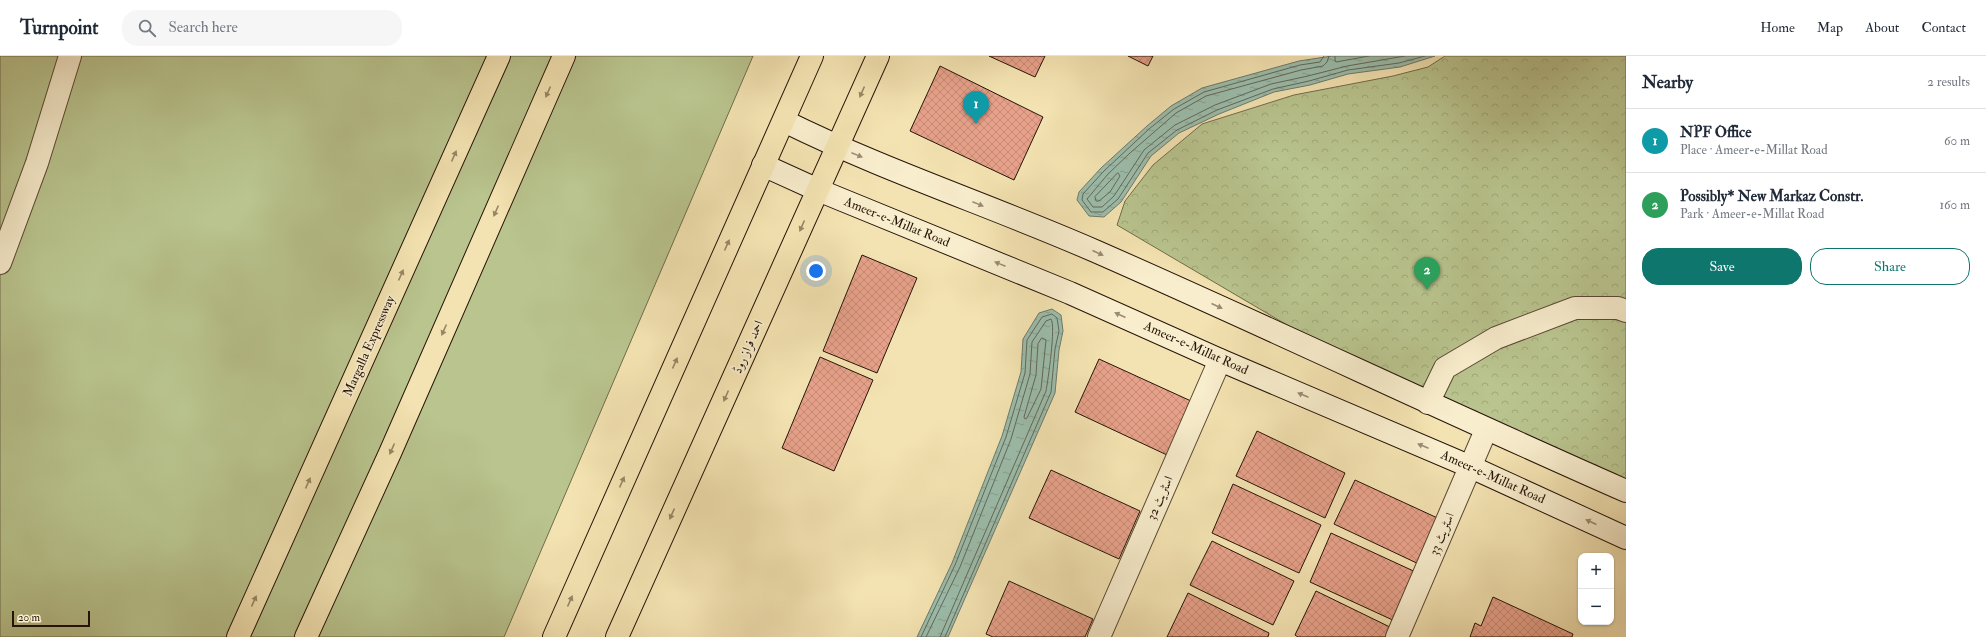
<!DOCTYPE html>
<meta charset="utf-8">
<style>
body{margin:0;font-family:"IM FELL Double Pica",Amiri,serif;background:#f6f6f7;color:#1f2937}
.controls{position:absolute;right:12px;bottom:12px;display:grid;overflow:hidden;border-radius:8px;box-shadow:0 1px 3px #0004}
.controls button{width:36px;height:36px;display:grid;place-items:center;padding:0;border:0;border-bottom:1px solid #e0e1e3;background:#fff;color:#1f2937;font:20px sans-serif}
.scale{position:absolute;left:12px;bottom:10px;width:78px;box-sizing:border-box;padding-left:4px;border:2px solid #261408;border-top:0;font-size:11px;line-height:14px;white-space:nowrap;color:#261408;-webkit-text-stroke:3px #f8edcd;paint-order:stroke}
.you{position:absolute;left:816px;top:215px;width:14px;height:14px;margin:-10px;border:3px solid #fff;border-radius:50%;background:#1a73e8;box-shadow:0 0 0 6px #1a73e833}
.badge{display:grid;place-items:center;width:26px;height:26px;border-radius:50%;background:#0f766e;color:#fff;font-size:13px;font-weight:700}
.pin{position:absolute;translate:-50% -33px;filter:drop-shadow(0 1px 2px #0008)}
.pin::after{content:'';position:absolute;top:21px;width:14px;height:12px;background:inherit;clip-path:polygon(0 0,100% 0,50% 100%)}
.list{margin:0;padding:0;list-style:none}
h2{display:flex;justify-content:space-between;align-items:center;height:52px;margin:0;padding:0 16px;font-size:17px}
h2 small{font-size:13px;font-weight:400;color:#747a83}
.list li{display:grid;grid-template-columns:26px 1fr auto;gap:12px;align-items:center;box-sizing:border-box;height:64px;padding:0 16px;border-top:1px solid #e0e1e3}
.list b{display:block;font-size:15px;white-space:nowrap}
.list p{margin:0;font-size:13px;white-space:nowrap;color:#747a83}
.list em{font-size:13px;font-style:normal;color:#747a83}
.actions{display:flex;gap:8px;padding:12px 16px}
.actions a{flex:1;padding:9px 0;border:1px solid #0f766e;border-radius:16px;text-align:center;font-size:14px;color:#0f766e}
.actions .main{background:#0f766e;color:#fff}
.icon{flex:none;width:22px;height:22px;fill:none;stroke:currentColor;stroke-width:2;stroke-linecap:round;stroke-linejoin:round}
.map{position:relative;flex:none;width:1626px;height:581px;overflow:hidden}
header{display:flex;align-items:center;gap:24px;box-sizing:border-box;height:56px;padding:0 20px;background:#fff;border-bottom:1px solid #e0e1e3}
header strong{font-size:19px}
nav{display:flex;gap:22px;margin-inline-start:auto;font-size:14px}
.search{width:280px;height:36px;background:#f6f6f7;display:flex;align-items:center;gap:10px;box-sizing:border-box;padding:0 14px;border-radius:16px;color:#747a83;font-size:15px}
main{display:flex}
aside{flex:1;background:#fff}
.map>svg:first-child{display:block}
</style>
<header>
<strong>Turnpoint</strong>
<div class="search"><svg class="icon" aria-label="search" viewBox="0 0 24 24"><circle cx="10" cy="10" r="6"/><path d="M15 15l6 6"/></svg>Search here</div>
<nav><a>Home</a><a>Map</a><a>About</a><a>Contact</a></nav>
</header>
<main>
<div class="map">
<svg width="1626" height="581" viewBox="0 0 1626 581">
<defs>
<pattern id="forest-crowns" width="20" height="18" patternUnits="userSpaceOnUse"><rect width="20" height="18" fill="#b9c48e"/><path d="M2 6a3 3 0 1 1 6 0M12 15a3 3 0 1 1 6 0" fill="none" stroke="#9fa879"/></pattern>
<pattern id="water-ripples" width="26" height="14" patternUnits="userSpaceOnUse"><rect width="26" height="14" fill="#9cbead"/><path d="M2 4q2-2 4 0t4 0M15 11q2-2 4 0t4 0" fill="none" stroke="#86a293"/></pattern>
<pattern id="building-cross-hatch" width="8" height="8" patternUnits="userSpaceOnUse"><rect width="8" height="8" fill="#e7a18a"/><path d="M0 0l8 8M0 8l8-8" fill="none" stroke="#c68a76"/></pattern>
</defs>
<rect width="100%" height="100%" fill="#f4e3b2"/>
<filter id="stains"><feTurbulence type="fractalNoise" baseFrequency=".005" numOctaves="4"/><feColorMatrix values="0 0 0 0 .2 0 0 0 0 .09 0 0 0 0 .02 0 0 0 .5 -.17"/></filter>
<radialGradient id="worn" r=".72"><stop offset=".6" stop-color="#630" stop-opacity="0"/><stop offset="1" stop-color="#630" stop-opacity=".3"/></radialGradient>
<path fill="#b9c48e" stroke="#706c4b" d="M0 0H753L504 581H0Z"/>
<path fill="url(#forest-crowns)" stroke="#706c4b" d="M1445 0H1626V434L1338 299 1117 169 1125 145 1153 109 1202 68 1294 39 1393 20 1428 11Z"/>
<path fill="url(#water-ripples)" stroke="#6d7a6b" d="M1332 0H1435L1400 11 1348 18 1310 29 1274 36 1219 58 1179 77 1151 100 1121 146 1104 161 1089 160 1077 144 1079 136 1101 112 1147 70 1171 50 1202 32 1299 5Z
M1052 253 1061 259 1063 275 1059 294 1055 337 948 581H917L952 507 1002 380 1021 316 1023 283 1039 257Z"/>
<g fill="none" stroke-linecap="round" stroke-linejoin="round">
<path stroke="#61695a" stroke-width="1" d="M1324 0 1320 6 1300 9 1204 36 1174 53 1149 73 1104 115 1083 138 1082 144 1091 156H1103L1118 143 1148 97 1177 74 1217 54 1273 33 1309 25 1348 14 1399 7 1425 0
M1329 0 1327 6 1323 10 1301 14 1206 40 1176 57 1130 97 1108 118 1087 143 1093 151H1102L1114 140 1144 94 1175 69 1215 49 1271 28 1308 20 1347 10 1405 0
M1335 0V5L1336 6 1369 0
M1118 117 1120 120 1110 136 1099 145H1096L1095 141Z
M1042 282 1046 284 1041 333 1027 362 1025 363 1024 361 1036 319 1038 288Z
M921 581 955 509 1006 381 1025 317 1027 284 1042 261 1052 258 1057 262 1059 275 1055 293 1051 336 945 581
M926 581 960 511 1011 383 1030 318 1032 286 1046 265 1051 263C1056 270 1048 324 1046 335L940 581"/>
</g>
<path fill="url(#building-cross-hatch)" stroke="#261408" d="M989 0H1045L1035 21Z
M1128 0H1153L1148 10Z
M940 10 1043 61 1014 124 910 75Z
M862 199 917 222 877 317 823 295Z
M820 301 873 324 834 415 782 392Z
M1099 303 1191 345 1167 399 1075 356Z
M1257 375 1345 417 1325 462 1236 420Z
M1051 414 1140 455 1119 503 1029 462Z
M1355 424 1444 465 1423 510 1334 468Z
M1233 428 1321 469 1299 517 1212 477Z
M1331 477 1420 518 1397 566 1310 526Z
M1212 485 1294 525 1273 569 1190 529Z
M1009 525 1093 563 1085 581H993L986 578Z
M1316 535 1398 575 1395 581H1298L1295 579Z
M1188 537 1269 577 1268 581H1167Z
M1493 541 1573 578 1572 581H1470L1475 567 1481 570Z"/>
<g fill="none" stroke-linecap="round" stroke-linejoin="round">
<g stroke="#5a4832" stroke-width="24">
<path id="street" d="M0 207 37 107 70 0
M1428 347 1445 312 1496 282 1575 252H1618L1626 255
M1099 581 1220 304
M1397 581 1486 374"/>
</g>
<g stroke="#261408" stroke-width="24">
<path id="secondary" d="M784 65C885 115 992 150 1095 195 1273 273 1448 357 1626 435
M763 109 818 134 1070 237 1220 304 1471 411 1626 482"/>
</g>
<g stroke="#261408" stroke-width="24">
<path id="primary" d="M238 581 499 0
M306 581 390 397 564 0
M554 581 812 0
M617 581 878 0"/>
</g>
<use href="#street" stroke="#f8edcd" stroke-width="22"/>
<use href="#secondary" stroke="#f8edcd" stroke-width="22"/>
<use href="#primary" stroke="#f4e3b2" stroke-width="22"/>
</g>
<defs><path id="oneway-solid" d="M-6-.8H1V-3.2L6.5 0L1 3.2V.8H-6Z"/></defs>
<g fill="#978666">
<use href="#oneway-solid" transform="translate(548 36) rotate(114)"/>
<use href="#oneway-solid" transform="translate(862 36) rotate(114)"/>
<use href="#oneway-solid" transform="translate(454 100) rotate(-66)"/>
<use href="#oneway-solid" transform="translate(496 155) rotate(114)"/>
<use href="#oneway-solid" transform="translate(802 170) rotate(114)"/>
<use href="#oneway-solid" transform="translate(727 189) rotate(-66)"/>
<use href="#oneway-solid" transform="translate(401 219) rotate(-66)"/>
<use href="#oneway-solid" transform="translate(444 274) rotate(114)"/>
<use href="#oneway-solid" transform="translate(675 307) rotate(-66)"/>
<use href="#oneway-solid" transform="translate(726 340) rotate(114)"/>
<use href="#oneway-solid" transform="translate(392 393) rotate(114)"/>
<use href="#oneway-solid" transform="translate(622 426) rotate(-66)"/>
<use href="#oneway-solid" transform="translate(308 427) rotate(-66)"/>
<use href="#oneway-solid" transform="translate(672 458) rotate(114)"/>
<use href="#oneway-solid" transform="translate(254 545) rotate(-66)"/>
<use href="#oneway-solid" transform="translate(570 545) rotate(-66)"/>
</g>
<g fill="#9a8b74">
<use href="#oneway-solid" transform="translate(857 99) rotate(22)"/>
<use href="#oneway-solid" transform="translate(978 148) rotate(22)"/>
<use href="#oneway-solid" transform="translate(1098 197) rotate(24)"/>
<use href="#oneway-solid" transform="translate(1000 208) rotate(-158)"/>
<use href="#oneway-solid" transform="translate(1217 250) rotate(24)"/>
<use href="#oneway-solid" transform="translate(1120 259) rotate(-156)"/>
<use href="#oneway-solid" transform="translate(1303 339) rotate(-157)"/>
<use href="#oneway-solid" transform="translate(1423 390) rotate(-157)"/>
<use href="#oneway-solid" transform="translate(1591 466) rotate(-155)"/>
</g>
<g text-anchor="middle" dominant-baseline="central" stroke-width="3.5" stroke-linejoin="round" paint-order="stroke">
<g font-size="13" fill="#261408" stroke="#f8edcd">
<text transform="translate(897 166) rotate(22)">Ameer-e-Millat Road</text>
<text transform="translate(369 290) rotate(-66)">Margalla Expressway</text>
<text transform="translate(748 291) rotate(-66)">احمد فراز روڈ</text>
<text transform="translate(1196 292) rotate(24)">Ameer-e-Millat Road</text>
<text transform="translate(1493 421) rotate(24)">Ameer-e-Millat Road</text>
<text transform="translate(1160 442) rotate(-66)">اسٹریٹ 32</text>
<text transform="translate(1442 478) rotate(-67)">اسٹریٹ 33</text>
</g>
</g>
<rect width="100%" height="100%" filter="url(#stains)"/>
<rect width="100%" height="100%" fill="url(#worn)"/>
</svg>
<div class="controls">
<button>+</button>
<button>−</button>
</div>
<div class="scale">20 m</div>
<div class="you"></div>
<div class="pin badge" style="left:976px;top:68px;background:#0f9aa8">1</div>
<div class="pin badge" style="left:1427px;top:234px;background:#2e9e5b">2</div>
</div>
<aside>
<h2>Nearby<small>2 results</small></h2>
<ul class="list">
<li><span class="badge" style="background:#0f9aa8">1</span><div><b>NPF Office</b><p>Place · Ameer-e-Millat Road</p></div><em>60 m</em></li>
<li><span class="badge" style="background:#2e9e5b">2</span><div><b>Possibly* New Markaz Constr.</b><p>Park · Ameer-e-Millat Road</p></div><em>160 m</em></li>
</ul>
<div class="actions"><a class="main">Save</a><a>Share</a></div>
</aside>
</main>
